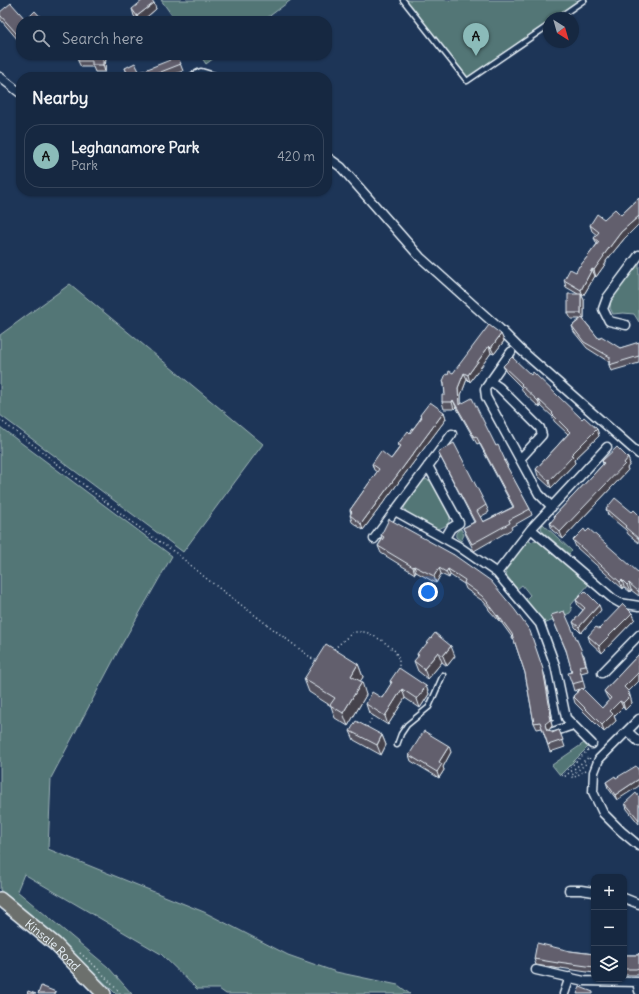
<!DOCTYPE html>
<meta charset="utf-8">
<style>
body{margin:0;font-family:Delius,sans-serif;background:#23344c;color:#f1f3f6}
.controls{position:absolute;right:12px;bottom:12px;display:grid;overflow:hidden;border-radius:8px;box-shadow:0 1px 3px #0004}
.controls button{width:36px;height:36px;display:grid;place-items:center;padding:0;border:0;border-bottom:1px solid #35445a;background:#162841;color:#f1f3f6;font:20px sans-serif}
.compass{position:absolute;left:543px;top:12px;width:36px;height:36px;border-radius:50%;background:#162841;box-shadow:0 1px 3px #0004;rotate:143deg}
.you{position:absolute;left:428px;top:592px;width:14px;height:14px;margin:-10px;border:3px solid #fff;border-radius:50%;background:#1a73e8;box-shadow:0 0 0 6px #1a73e833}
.badge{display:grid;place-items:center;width:26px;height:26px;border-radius:50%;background:#8bbbb9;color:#111;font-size:13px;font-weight:700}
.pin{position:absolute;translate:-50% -33px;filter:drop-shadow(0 1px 2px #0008)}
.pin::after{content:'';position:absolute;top:21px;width:14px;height:12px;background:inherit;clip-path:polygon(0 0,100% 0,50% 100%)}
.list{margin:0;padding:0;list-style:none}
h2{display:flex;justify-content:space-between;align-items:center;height:52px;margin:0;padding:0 16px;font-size:17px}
h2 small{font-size:13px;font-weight:400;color:#9ea6b1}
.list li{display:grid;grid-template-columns:26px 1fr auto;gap:12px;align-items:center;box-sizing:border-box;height:64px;margin:0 8px 8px;padding:0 8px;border:1px solid #35445a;border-radius:16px}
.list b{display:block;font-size:15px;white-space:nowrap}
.list p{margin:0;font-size:13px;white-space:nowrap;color:#9ea6b1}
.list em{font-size:13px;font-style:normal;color:#9ea6b1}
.icon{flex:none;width:22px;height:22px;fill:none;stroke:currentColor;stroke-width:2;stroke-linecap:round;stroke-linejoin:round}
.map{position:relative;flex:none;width:639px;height:994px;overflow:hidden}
.search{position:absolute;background:#162841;box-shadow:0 1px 3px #0004;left:16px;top:16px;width:316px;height:44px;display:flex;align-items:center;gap:10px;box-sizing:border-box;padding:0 14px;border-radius:16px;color:#9ea6b1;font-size:15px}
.panel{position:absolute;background:#162841;box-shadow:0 1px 3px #0004;left:16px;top:72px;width:316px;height:124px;border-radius:16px}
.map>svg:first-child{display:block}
</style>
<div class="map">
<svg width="639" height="994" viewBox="0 0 639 994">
<rect width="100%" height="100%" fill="#1d3557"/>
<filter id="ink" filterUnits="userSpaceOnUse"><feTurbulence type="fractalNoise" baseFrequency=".025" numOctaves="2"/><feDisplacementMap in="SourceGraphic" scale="8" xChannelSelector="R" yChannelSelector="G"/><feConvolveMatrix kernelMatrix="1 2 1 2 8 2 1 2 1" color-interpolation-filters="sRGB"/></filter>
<g filter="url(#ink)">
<path fill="#537676" stroke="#9eb4b7" d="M161 0H291L263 21H176Z
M400 0H588L562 18H549V27L466 84Z
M200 55H218L206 64Z
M639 264V322L634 314 623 313 613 314 610 308 611 298Z
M70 284 263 444 183 552 0 415V335Z
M0 427 172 556 122 644 51 778 48 849 204 912 288 955 336 972 398 985 410 994H226L219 989H197L161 954 24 874 17 891 108 967 132 994H116L53 933 0 890Z
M425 479 433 482 450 515C451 525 442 529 433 529L407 513 404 508 406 503 422 481Z
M543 524 572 551 569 554 543 532 541 528Z
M461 529 464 535 461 541 456 537C455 533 457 531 461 529Z
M526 540 531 542 536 540 589 584 571 605 572 610 570 613 544 624 525 600 530 595 522 585 517 589 507 576 505 570Z
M584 743 588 747 560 775 552 765Z"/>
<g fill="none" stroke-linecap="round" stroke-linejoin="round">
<g stroke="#e8f1f8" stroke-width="7">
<path id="service" d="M403 0 467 81 549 25
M558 18 584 0
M397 745 401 734 407 725 429 707 443 675"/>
</g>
<g stroke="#e8f1f8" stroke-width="11">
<path id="minor" d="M0 77 19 92H21
M193 77 201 73 214 77
M327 157 341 167 420 257 500 329 521 350 639 454
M626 325 609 321 603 309 607 298 639 255
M511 352 485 389 486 397 539 494 552 507
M490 381 499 387 540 428 542 435 520 459
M607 447 531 529 613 599 620 603 639 606
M428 466 459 523 451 528 445 538
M395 511 458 546 497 573
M531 529 497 573 540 624 555 665 566 718 592 744
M374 539 452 434
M602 673 639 635
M639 719 599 759 594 772 593 792 603 813 621 831 639 846
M627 731 639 742
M553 732 573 725
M569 890H581L594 892
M624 898 639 904
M536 970 584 981 639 982
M637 982 639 991
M564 994 570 977"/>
</g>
<g stroke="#e8f1f8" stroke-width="16">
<g id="trunk">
<path id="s1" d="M0 899 55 944 104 994"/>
</g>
</g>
<path stroke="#e8f1f8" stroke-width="1.5" stroke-dasharray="1 3" stroke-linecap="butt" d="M0 420 45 454 89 489 148 534 176 553 207 579 314 660 317 661
M334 649 353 632H366L383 641 395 651 399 660V669
M367 727 374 714
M588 750 562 775 564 777 589 757 590 760
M586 770 573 778 571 776 588 762
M80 953 96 967 121 994"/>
<use href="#service" stroke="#1d3557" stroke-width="4"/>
<use href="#minor" stroke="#1d3557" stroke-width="8"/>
<use href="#trunk" stroke="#6c706d" stroke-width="13"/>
</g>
<path fill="#54525e" stroke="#e8f1f8" d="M154 3 156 9 142 21H138L134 16 132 9Z
M0 12 26 20 21 21V37L18 40 1 20 0 17Z
M78 55H106L105 72H95L93 67H81L78 61Z
M177 55 183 71 167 77H142L170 60Z
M125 68 139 71 140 74 133 77H129Z
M639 198V224L624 239 606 261V263L596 277 595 276 583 296H582L584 300V319H583L599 339 620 348 639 343V363L611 371 609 365V362L587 348 574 332 572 326 580 319H571L568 313 578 294 566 287 564 280 576 272 597 244 594 238 597 235 592 231 590 225 604 219 621 215Z
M501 334 504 341 494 354 491 353 470 382 467 379 461 395V404L496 446 505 460 508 466 507 467 530 509 532 515 511 527 512 529 474 551 466 535 463 528 474 522 441 458 438 452 486 505 489 512 480 517 483 522 513 507 479 443 477 444 456 407 454 409H444L442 402 445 395 444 385 443 381 448 375 453 373Z
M503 366 531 375 582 419 597 429 599 436 574 460 575 463 551 488 538 476 536 469 568 434 554 421 553 417 541 406 540 408 523 392 521 387 506 372Z
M444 412 446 419 363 530 352 522 350 515 351 514 350 510 377 472 374 470 372 464 391 459 399 448 398 444 410 433 421 418 420 415Z
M628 458 630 464 627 468 628 470 563 539 552 530 550 523 555 518 554 516 594 474 603 464 602 461Z
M606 509 632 512 639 515V543L628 534 626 530 608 515Z
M381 535 454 555 545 676 553 721H551L552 726 548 730 552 732 559 730 565 747 550 752 542 728 537 729 534 723 525 673 514 640 501 622H500L489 610 488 607 484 602 466 589 464 584 450 575 449 578 441 574 436 583 416 572 415 574 381 553 378 546 382 539Z
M573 540 639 573V596L631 590 630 592 624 587 623 589 576 547Z
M576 600 601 610 581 633 575 627 573 622 583 610 578 606Z
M632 613 635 619 602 653 590 642 588 636 599 629Z
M551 615 584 655 588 671 581 673 585 688 583 689 602 708 609 700 607 697 604 691 639 654V681L628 692 632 703 625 710 623 707 614 716 616 721 604 732 575 703 573 696 580 689 574 691 572 684V672L567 653Z
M423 648 455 656 447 666 442 662 428 679 418 671 414 661 418 657 417 654Z
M358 664 363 677 360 681 366 695 348 726 335 718 331 706 309 692 304 679Z
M390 681 426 686 429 694 420 708 405 698 388 725 369 713 366 704 382 698 391 684Z
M350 731 382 735 386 745 381 755 354 740Z
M451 752 443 767 444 770 439 778 411 761 409 755Z
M616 778 617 800 608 788 606 782Z
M639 797V824L627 809 625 803Z
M570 951 594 954V973L560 968V969L536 965 534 959Z
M639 953V975H624V955H638Z"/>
<path fill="#45424c" stroke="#e8f1f8" d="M154 3 156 9 142 21H139L137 16Z
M21 29V37L18 40 16 33Z
M103 55H106L105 72 103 65Z
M639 216V224L624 239 606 261V263L596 277 594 270 603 256 621 232Z
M592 269 595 276 583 296 581 290Z
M581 294 584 300V319L581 313Z
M501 334 504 341 494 354 491 348Z
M489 346 491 353 470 382 468 375Z
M464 373 467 379 461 395V412L459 405 458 388Z
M453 400 456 407 454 409 452 402Z
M539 400 541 406 540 408 538 401Z
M444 412 446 419 363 530 361 524Z
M597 429 599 436 574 460 575 463 551 488 549 481 571 455Z
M628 458 630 464 627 468 628 470 563 539 560 532Z
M414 566 416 572 415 574 413 567Z
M439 568 441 574 436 583 434 576Z
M448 569 450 575 449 578 446 572Z
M622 580 624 587 623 589 620 582Z
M629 583 631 590 630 592 627 585Z
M599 605 601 610 581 633 579 627Z
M632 613 635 619 602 653 599 646Z
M498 615 501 622H500L497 616Z
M532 638 545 676 553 721 551 715Z
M451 646 455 656 447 666 443 656Z
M438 652 442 662 428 679 424 669Z
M358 664 363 677 356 688 351 676Z
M639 672V681L626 694 624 687Z
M362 682 366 695 348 726 343 713Z
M426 686 429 694 420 708 417 699Z
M402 689 405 698 388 725 385 716Z
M629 692 632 703 625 710 623 703 627 694Z
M620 701 623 707 614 716 616 721 604 732 602 725 610 711Z
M549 715 551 721 552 726 548 731 546 728 545 724Z
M382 735 386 745 381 755 377 745Z
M449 746 451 752 443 767 444 770 439 778 437 772 439 762Z
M639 779V786L617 800 615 795Z"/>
<path fill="#625f6d" stroke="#e8f1f8" d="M143 0H152L154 3 137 16 132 9Z
M11 3 26 20 35 11 44 21H21V29L16 33 0 15V12Z
M78 55H103V65H92V61H78Z
M169 55H177L181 64 148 77H143L140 72 170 60 168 56Z
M135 63 139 71 128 75 125 68Z
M639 198V216L621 232 603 256H604L594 270 592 269 581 290 564 280 570 269 576 272 579 266H580L599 242 594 238 599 232 590 225 597 214 604 219 615 209 621 215Z
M568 294H581V313H568Z
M582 318 599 339 601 336 620 348 639 342V356L609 365 610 357 584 342 572 326Z
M489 325 501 334 491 348 489 346 468 375 464 373 458 388 459 405 472 398 496 446 498 445 505 460 504 461 509 470 530 509 509 520 510 523 472 544 463 528 475 522 438 452 454 443 486 505 477 511 483 522 514 507 476 436 474 437 453 400 452 402H442V395H445L444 382 443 381 446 374 448 375 449 371 453 373Z
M512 357 531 375 533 372 582 419 584 417 597 429 571 455 573 456 549 481 536 469 570 432 552 414 553 413 539 400 538 401 521 385 522 384 503 366Z
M430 402 444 412 361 524 350 515 352 512 350 510 379 469 372 464 381 451 391 459 401 446 398 444 408 431 410 433 422 417 420 415Z
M617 447 628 458 624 463 625 464 560 532 550 523 555 517 554 516 594 474 604 463 602 461Z
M615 498 632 512 634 510 639 515V539L625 527 626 526 606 509Z
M389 519 454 555 491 581 515 610 530 631 543 669 551 715H549L550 720 545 724 546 728 547 730 552 731V733L559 730 563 740 548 745 540 722 534 723 525 673 512 634 498 615 497 616 487 603H488L482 596 464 583 465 580 448 569 446 572 439 568 434 576 414 566 413 567 378 546 384 537 381 535Z
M584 529 586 532 589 529 639 573V592L629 583 627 585 622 580 620 582 573 540Z
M585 591 599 605 579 627 573 622 585 608 576 600Z
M623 604 632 613 599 646 588 636 596 627 599 629Z
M564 611 581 649 586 665 579 666 583 681 572 684 568 673 572 672 566 650 551 615Z
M435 633 451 646 443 656 438 652 424 669 414 661 419 655 417 654 422 647 423 648Z
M326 644 358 664 351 676 362 682 343 713 330 705 335 698 304 679Z
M639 654V672L624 687 629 692 627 694 630 696 623 703 620 701 610 711 613 714 602 725 573 696 582 688 602 708 611 698 604 691Z
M399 668 426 686 417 699 402 689 385 716 366 704 372 692 382 698 392 682 390 681Z
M356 721 382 735 377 745 350 731Z
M424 731 449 746 439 762 442 764 437 772 409 755Z
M636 766 639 771V779L615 795 606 782 615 776 616 778Z
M636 793 639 797V820L625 803Z
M537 943 570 951 594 954V967L558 962V963L534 959Z
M639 953V968L636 969H624V955H638V954Z
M41 986 56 992 55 994H38Z
M580 987 593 992V994H577Z
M28 991 36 994H27Z"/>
</g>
<g text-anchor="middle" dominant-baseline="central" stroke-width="3" stroke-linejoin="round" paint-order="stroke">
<g font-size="12" fill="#e8f1f8" stroke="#1d3557">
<text stroke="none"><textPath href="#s1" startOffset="70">Kinsale Road</textPath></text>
</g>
</g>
</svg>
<div class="controls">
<button>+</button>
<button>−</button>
<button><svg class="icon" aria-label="layers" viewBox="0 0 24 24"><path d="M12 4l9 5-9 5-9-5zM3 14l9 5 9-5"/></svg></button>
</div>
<svg class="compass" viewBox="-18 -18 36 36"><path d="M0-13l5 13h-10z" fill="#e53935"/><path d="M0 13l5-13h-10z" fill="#9ea6b1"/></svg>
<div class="you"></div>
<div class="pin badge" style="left:476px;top:56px">A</div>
<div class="search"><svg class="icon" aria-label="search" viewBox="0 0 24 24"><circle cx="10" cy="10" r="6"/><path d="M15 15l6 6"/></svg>Search here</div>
<section class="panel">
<h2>Nearby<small></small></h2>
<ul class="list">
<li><span class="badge">A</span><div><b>Leghanamore Park</b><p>Park</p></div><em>420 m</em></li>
</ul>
</section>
</div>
